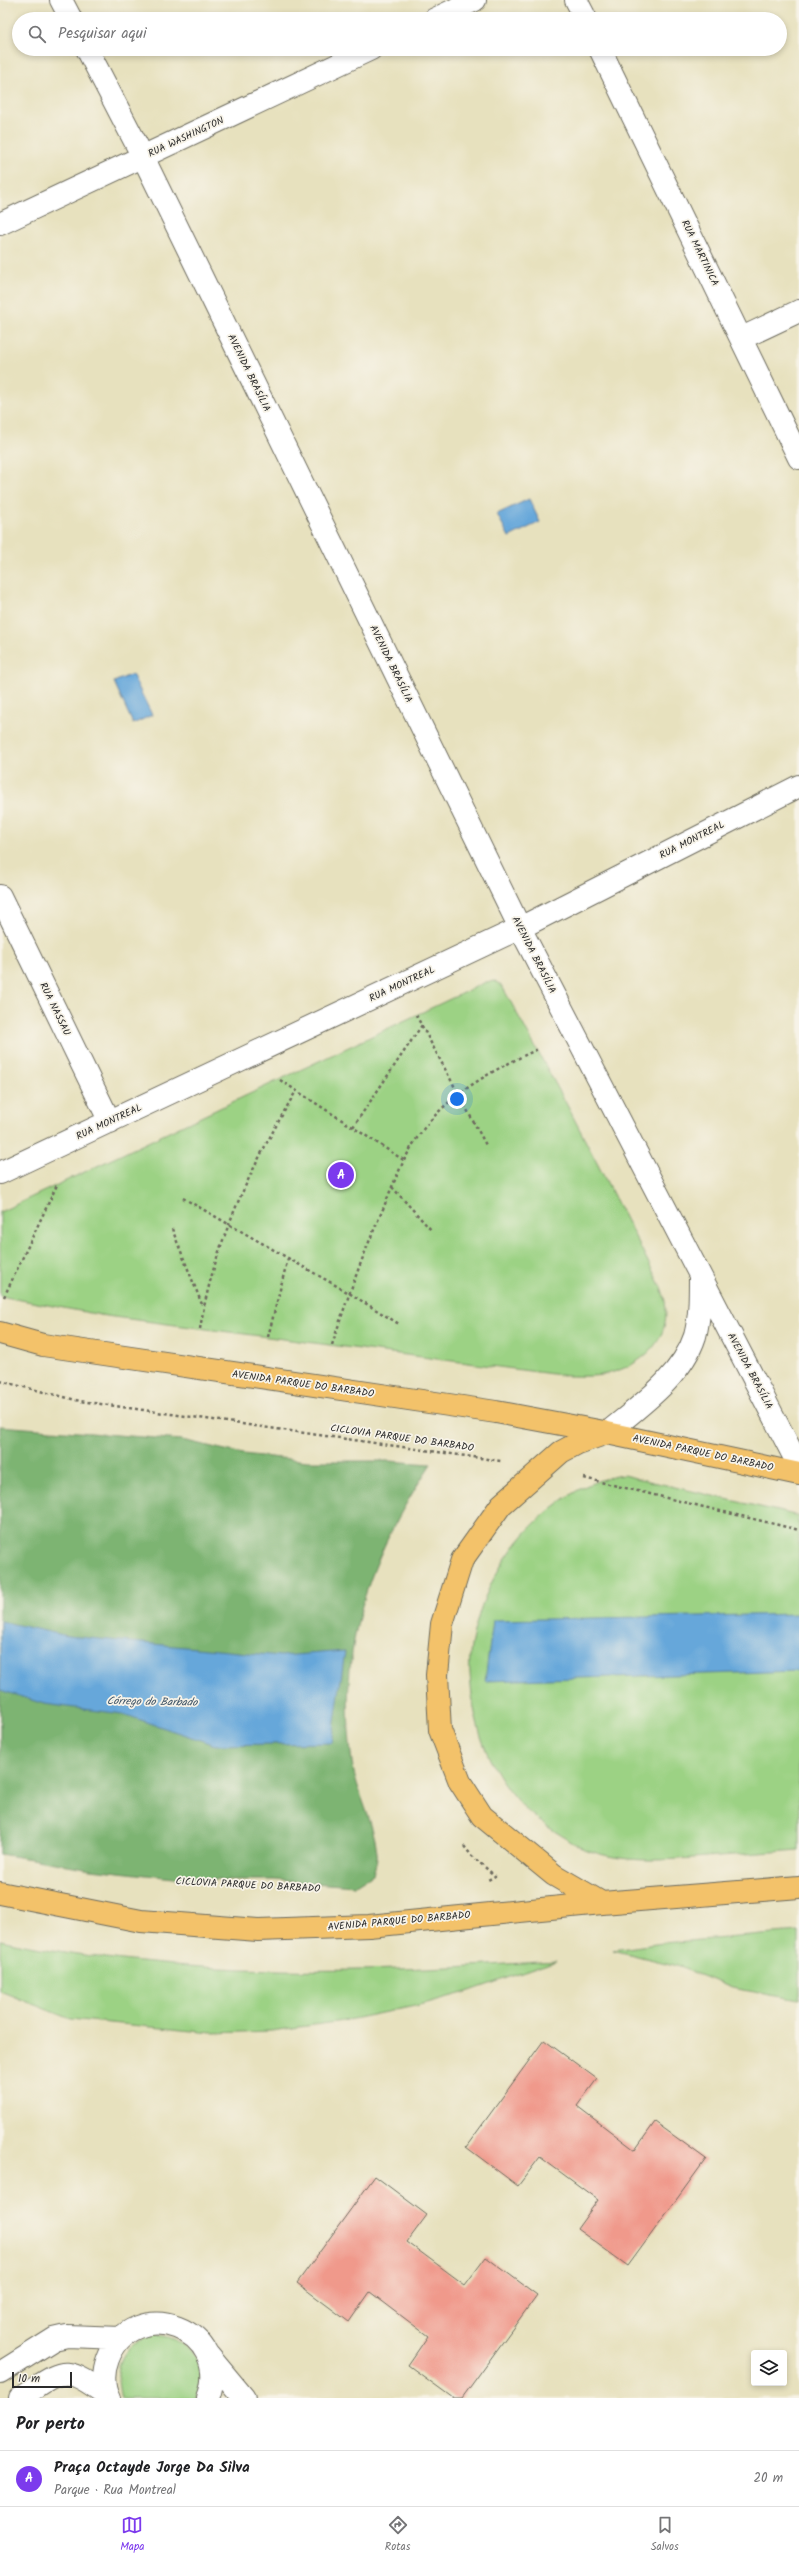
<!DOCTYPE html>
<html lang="pt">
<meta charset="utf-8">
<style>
body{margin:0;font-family:Kalam,sans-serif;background:#f2f2f2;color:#202124}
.controls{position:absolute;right:12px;bottom:12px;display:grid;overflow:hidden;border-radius:4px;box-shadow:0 2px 6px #0003}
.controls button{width:36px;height:36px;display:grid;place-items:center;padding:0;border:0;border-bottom:1px solid #e0e0e0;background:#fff;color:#202124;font:20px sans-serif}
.scale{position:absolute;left:12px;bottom:10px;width:60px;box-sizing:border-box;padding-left:4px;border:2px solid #2b2b2b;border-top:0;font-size:11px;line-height:14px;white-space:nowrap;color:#2b2b2b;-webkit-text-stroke:3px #f7f3e8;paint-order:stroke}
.you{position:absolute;left:457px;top:1099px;width:14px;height:14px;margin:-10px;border:3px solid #fff;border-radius:50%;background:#1a73e8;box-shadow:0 0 0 6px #1a73e833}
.badge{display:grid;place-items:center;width:26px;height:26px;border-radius:50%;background:#7c3aed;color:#fff;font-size:13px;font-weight:700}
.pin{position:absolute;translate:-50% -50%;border:2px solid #fff;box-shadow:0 1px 4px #0006}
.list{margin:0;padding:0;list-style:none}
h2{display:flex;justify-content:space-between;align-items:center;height:52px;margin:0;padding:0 16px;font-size:17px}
h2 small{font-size:13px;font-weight:400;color:#757577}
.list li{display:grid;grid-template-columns:26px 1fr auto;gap:12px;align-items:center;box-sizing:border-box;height:56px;padding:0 16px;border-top:1px solid #e0e0e0}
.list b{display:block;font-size:15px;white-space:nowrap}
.list p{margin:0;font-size:13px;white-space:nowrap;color:#757577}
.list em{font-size:13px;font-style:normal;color:#757577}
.icon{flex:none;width:22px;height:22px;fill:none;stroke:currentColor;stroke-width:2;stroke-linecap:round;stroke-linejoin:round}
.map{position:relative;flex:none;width:799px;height:2398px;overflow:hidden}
.search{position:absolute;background:#fff;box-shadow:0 2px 6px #0003;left:12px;right:12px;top:12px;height:44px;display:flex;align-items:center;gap:10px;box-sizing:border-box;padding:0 14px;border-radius:22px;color:#757577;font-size:15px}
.sheet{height:108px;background:#fff}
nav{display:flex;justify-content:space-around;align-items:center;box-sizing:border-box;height:56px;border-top:1px solid #e0e0e0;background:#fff;font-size:11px;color:#757577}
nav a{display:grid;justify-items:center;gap:2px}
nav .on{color:#7c3aed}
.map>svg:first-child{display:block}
</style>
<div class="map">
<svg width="799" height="2398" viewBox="0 0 799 2398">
<rect width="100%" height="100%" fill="#f7f3e8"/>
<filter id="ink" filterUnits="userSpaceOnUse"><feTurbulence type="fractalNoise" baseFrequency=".025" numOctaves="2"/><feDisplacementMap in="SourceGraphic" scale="8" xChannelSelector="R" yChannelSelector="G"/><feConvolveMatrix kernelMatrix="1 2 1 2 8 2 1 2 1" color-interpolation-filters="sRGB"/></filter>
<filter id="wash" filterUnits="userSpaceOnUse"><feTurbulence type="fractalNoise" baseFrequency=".012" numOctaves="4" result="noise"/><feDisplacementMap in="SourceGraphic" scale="16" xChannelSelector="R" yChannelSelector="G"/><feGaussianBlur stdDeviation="0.9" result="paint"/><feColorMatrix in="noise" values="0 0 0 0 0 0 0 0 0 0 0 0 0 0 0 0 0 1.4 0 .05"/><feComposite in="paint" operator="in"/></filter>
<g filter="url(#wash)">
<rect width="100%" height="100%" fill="#e7e1be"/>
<path fill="#9cd284" stroke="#647e58" d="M495 981 502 986 567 1105 661 1287C678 1332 649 1364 606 1374 594 1377 580 1376 568 1376L106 1316 0 1296V1212L486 982Z
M623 1475 799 1516V1850C768 1852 737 1855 706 1857 667 1860 629 1864 590 1851 578 1847 567 1839 556 1832 505 1802 479 1752 472 1695 470 1677 468 1659 472 1641 481 1593 507 1546 545 1514 569 1494 591 1479 623 1475Z
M799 1932V2000L732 1988 674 1965 613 1950 663 1943Z
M0 1940C187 1980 367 1973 556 1961L467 1992 415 2006 343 2021 271 2031 212 2033 70 2019 0 1991Z
M156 2335C188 2338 214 2366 196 2398H121C112 2365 122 2343 156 2335Z"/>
<path fill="#7db472" stroke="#54704e" d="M0 1426 182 1440 243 1454 308 1461H389L431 1464C368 1558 337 1647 352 1762 356 1791 375 1824 377 1853 378 1859 375 1867 373 1874L354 1886 275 1880H192L91 1869 0 1854Z"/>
<path fill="#66a7da" stroke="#486982" d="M529 499 540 522 509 537 497 514Z
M132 674 152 715 133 724 114 682Z
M799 1614V1671L485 1681 493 1620Z
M0 1621 68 1636 281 1656 345 1651 332 1743 215 1745 123 1714 44 1704 0 1690Z"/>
<g id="blocks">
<path fill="#f0998b" d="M544 2040 597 2079 577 2106 635 2150 655 2122 706 2159 628 2266 577 2229 598 2200 540 2157 518 2186 466 2147Z
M375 2176 427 2215 407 2242 465 2285 486 2257 537 2295 462 2398H453L408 2365 428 2336 370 2292 349 2322 297 2283Z"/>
</g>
</g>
<g filter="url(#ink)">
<use href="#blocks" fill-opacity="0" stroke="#6d6b5e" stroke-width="1"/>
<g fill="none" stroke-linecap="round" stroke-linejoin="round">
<g stroke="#6d6b5e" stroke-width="24">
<path id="minor" d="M61 0 71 19
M576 0 586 19
M435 19 475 0
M87 49 143 157 520 928 799 1466
M600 49 799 458
M0 224 371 49
M742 338 799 311
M0 896 110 1122
M0 1173 520 928 799 786
M607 1433C638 1407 682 1377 695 1336 700 1317 700 1297 700 1278
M209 2356 244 2398
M0 2373 54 2339 67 2336 121 2338
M20 2398C65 2369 62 2363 108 2396
M109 2398C103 2386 103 2372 108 2359 133 2292 234 2329 208 2398"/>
</g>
<g stroke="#6d6b5e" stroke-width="24">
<path id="major" d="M0 1333 43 1345 496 1412 604 1432
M0 1893 141 1921 258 1930 369 1926 602 1903 799 1887
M602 1903 554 1875 482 1816 460 1782 440 1730 437 1675 442 1624 462 1560 501 1505 561 1452 578 1443 607 1433 799 1474"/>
</g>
<path stroke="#6d6b5e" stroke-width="2.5" stroke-dasharray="3 3" stroke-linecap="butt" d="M416 1015 487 1147
M280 1080 405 1161
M353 1127 422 1025
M392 1187 432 1231
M183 1198 349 1293 399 1324
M172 1229 203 1307
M4 1297 57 1185
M200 1329C214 1241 252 1166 296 1091
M268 1337 288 1258
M332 1345C347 1299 363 1254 383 1209 395 1179 408 1146 430 1121 459 1088 499 1067 538 1049
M0 1381 80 1401 501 1461
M584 1478 799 1530
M464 1846 471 1855 495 1876 488 1880"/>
<use href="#minor" stroke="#fff" stroke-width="22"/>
<use href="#major" stroke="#f3c26a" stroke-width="22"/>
</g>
</g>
<g text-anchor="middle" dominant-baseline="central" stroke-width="3.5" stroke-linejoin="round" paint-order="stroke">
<g font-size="10" fill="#2b2b2b" stroke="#f7f3e8">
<text transform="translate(186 137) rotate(-25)">RUA WASHINGTON</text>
<text transform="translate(700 253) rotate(64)">RUA MARTINICA</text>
<text transform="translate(249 373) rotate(64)">AVENIDA BRASÍLIA</text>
<text transform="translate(391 664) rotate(64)">AVENIDA BRASÍLIA</text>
<text transform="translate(692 840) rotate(-27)">RUA MONTREAL</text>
<text transform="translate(534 955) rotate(63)">AVENIDA BRASÍLIA</text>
<text transform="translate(402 984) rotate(-25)">RUA MONTREAL</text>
<text transform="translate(55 1009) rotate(64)">RUA NASSAU</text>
<text transform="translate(109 1122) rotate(-25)">RUA MONTREAL</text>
<text transform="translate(750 1371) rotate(62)">AVENIDA BRASÍLIA</text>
<text transform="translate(303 1384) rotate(8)">AVENIDA PARQUE DO BARBADO</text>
<text transform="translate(402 1438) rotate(8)">CICLOVIA PARQUE DO BARBADO</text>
<text transform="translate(703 1453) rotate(12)">AVENIDA PARQUE DO BARBADO</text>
<text transform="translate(248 1885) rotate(3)">CICLOVIA PARQUE DO BARBADO</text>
<text transform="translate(399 1921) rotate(-5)">AVENIDA PARQUE DO BARBADO</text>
</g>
<g font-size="11" font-style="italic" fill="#405668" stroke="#f7f3e8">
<text transform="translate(152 1702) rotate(1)">Córrego do Barbado</text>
</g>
</g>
</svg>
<div class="controls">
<button><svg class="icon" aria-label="layers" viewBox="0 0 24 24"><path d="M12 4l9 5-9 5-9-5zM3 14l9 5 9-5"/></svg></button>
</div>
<div class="scale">10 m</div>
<div class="you"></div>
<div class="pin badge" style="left:341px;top:1175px">A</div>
<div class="search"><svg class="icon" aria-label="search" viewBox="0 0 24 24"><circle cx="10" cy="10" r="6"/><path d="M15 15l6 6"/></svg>Pesquisar aqui</div>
</div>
<section class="sheet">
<h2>Por perto<small></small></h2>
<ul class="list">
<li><span class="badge">A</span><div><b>Praça Octayde Jorge Da Silva</b><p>Parque · Rua Montreal</p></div><em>20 m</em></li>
</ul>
</section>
<nav>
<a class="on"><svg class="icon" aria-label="map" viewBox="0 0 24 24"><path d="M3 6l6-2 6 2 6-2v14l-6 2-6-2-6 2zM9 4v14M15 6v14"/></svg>Mapa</a>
<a><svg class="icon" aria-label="directions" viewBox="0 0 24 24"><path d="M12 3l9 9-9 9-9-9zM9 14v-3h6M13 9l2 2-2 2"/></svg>Rotas</a>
<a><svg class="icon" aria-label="saved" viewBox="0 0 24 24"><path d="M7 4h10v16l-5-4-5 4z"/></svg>Salvos</a>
</nav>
